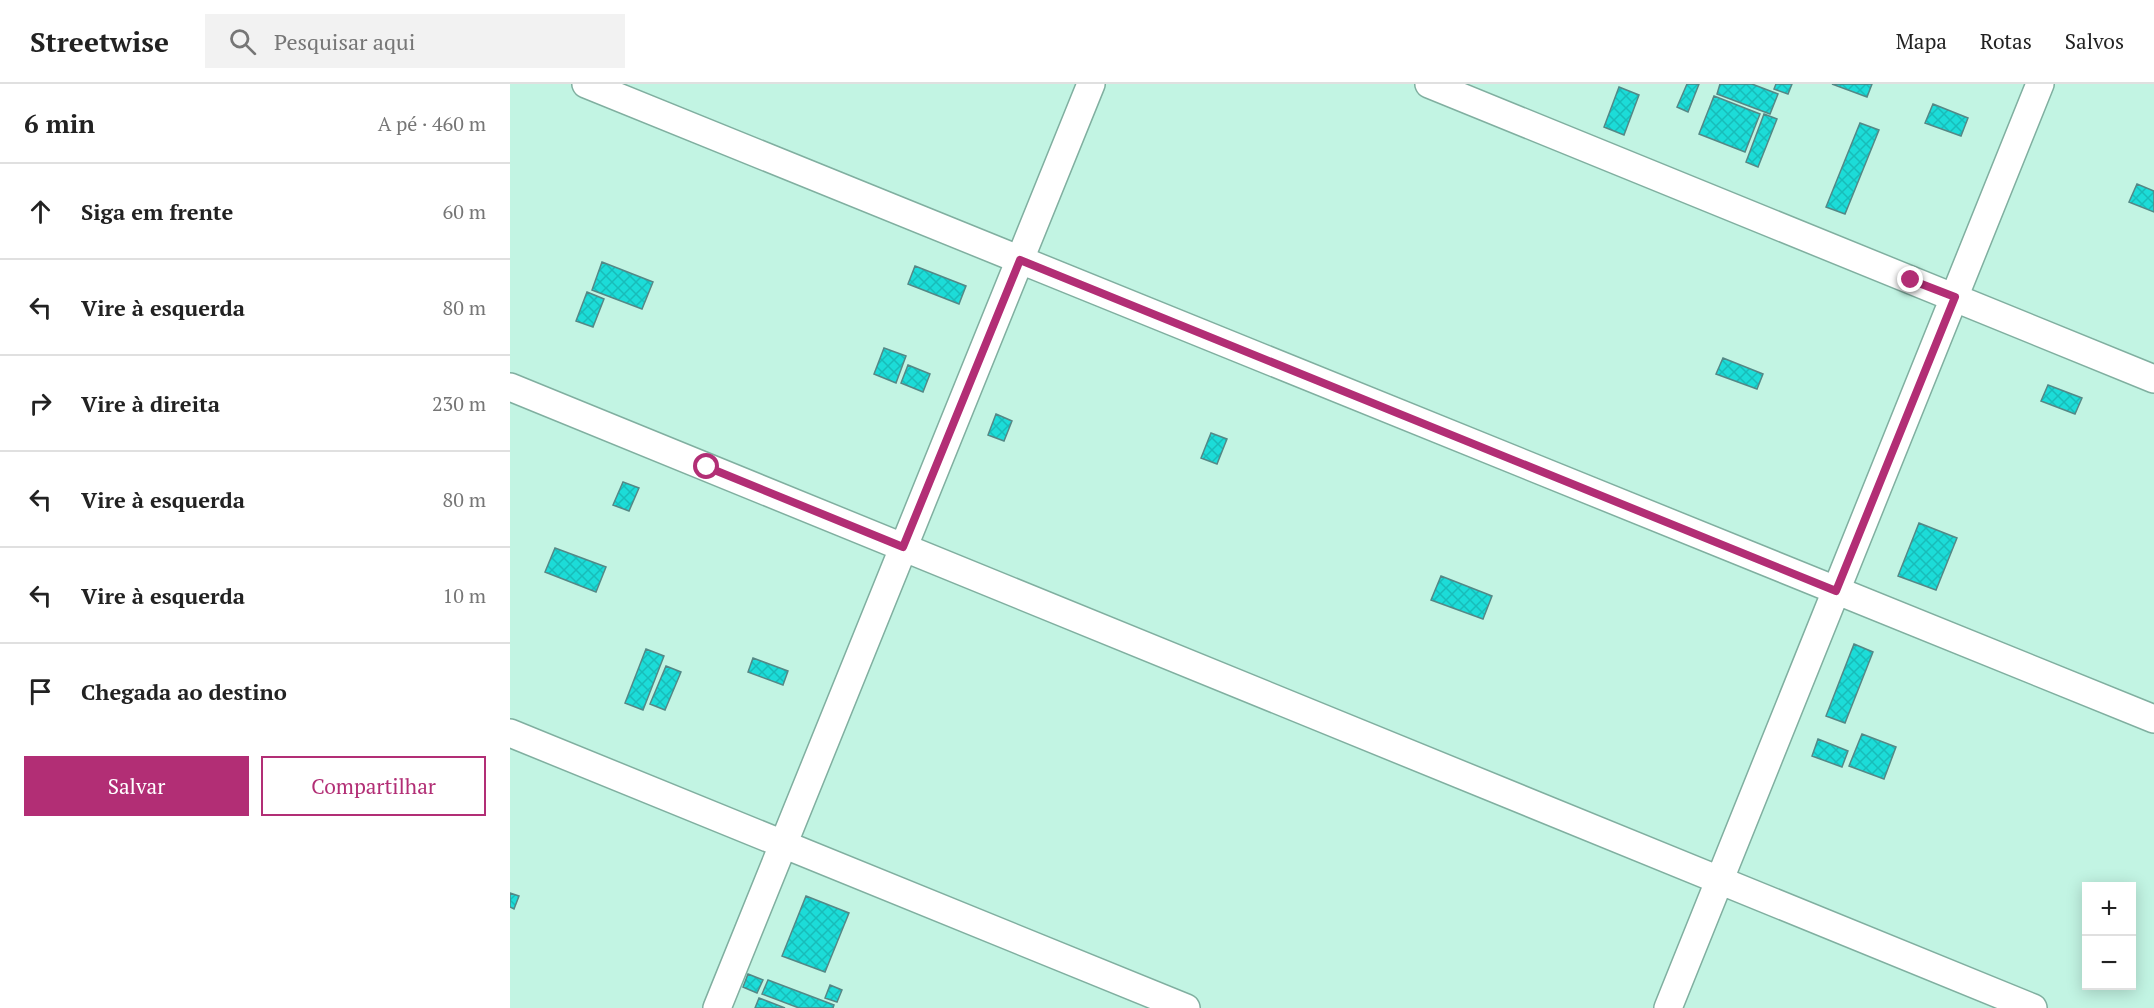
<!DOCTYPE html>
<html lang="pt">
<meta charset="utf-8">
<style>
body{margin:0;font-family:"PT Serif",serif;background:#f2f2f2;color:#222}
.controls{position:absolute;right:18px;bottom:18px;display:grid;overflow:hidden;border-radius:0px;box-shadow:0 3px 15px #0003}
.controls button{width:54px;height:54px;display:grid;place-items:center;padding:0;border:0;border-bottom:2px solid #e0e0e0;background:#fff;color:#222;font:30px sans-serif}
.stop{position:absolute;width:18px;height:18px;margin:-14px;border:4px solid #b22e75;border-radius:50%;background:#fff}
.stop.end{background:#b22e75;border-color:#fff;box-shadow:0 2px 6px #0008}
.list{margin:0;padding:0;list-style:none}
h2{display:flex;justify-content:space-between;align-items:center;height:78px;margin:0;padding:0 24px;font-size:26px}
h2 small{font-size:20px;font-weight:400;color:#767676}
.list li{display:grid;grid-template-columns:39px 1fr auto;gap:18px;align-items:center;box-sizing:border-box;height:96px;padding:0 24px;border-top:2px solid #e0e0e0}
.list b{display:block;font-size:22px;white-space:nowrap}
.list em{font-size:20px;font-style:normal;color:#767676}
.actions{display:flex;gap:12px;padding:18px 24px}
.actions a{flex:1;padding:14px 0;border:2px solid #b22e75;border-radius:0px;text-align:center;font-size:21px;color:#b22e75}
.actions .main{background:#b22e75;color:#fff}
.icon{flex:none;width:33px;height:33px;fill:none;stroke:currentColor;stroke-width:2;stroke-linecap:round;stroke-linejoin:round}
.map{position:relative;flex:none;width:1644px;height:924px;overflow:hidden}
header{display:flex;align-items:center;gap:36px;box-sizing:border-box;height:84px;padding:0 30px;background:#fff;border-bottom:2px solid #e0e0e0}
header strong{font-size:28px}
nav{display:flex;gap:33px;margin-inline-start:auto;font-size:21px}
.search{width:420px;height:54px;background:#f2f2f2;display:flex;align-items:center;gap:15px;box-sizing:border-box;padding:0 21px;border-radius:0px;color:#767676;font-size:22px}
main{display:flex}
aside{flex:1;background:#fff}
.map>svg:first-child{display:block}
</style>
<header>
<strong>Streetwise</strong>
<div class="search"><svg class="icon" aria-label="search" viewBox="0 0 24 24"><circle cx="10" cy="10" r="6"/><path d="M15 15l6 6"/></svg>Pesquisar aqui</div>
<nav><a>Mapa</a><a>Rotas</a><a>Salvos</a></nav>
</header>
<main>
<aside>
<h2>6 min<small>A pé · 460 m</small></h2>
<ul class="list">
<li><svg class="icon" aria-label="ahead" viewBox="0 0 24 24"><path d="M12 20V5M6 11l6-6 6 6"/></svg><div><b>Siga em frente</b></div><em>60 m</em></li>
<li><svg class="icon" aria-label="left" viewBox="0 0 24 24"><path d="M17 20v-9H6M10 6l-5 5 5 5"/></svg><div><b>Vire à esquerda</b></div><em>80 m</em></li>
<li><svg class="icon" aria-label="right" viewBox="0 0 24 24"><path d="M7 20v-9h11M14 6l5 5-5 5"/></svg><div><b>Vire à direita</b></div><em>230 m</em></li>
<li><svg class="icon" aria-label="left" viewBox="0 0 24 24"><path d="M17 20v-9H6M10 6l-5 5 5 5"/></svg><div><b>Vire à esquerda</b></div><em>80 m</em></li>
<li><svg class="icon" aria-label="left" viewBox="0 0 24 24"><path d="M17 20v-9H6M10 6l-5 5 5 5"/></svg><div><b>Vire à esquerda</b></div><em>10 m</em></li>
<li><svg class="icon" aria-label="arrive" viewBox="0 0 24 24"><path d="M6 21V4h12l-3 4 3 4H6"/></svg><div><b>Chegada ao destino</b></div></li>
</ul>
<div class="actions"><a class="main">Salvar</a><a>Compartilhar</a></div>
</aside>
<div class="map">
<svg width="1644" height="924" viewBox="0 0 1644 924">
<defs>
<pattern id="building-cross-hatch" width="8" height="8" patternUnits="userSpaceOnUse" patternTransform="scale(1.5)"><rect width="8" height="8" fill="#1cdcd8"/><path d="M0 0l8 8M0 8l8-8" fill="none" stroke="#18bcb9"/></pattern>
</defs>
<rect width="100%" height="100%" fill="#c2f4e3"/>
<path fill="url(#building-cross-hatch)" stroke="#548886" stroke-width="1.5" d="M1177 0H1189L1178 28 1167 23Z
M1210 0H1242L1268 10 1260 30 1207 10Z
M1266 0H1282L1278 10 1264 5Z
M1322 0H1362L1357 13Z
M1109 3 1129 11 1114 51 1094 43Z
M1204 12 1250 30 1235 68 1189 50Z
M1423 20 1458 34 1451 52 1415 39Z
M1254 30 1267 35 1248 83 1236 78Z
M1350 39 1369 46 1335 130 1316 123Z
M1627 100 1644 107V128L1619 118Z
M92 178 143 198 132 225 82 206Z
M405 182 456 202 449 220 398 200Z
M77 208 94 215 83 243 66 237Z
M374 264 396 272 386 299 364 290Z
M1213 274 1253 290 1247 305 1206 290Z
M398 281 420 290 413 308 391 299Z
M1538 301 1572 314 1565 330 1531 317Z
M486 330 502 337 494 357 478 351Z
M701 349 717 355 707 380 691 374Z
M113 398 129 404 119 427 103 421Z
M1409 439 1447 454 1426 506 1388 492Z
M45 464 96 483 86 508 35 488Z
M931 492 982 512 973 535 921 516Z
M1344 560 1363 568 1335 639 1316 632Z
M136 565 154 572 133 626 115 619Z
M243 574 278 587 273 601 238 588Z
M156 582 171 588 155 626 140 620Z
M1352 650 1386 663 1374 695 1339 682Z
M1308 655 1338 667 1332 683 1302 672Z
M0 809 9 812 4 825 0 823Z
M296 812 339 829 315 888 272 872Z
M238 890 253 896 247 909 233 903Z
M258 896 324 921 323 924H289L252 910Z
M320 901 332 906 327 918 315 914Z
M249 914 275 924H245Z"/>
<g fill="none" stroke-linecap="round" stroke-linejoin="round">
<g stroke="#80afa0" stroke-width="30">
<path id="street" d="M76 0 1644 635
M919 0 1644 295
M0 303 1523 924
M0 649 676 924
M207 924 581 0
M1158 924 1530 0"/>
</g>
<use href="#street" stroke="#fff" stroke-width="27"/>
</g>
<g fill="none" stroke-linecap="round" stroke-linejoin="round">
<path stroke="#b22e75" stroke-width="8" d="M197 383 393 463 510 176 1326 507 1445 213 1401 196"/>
</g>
</svg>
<div class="controls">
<button>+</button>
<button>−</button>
</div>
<div class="stop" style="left:197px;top:383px"></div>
<div class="stop end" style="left:1401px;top:196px"></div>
</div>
</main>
